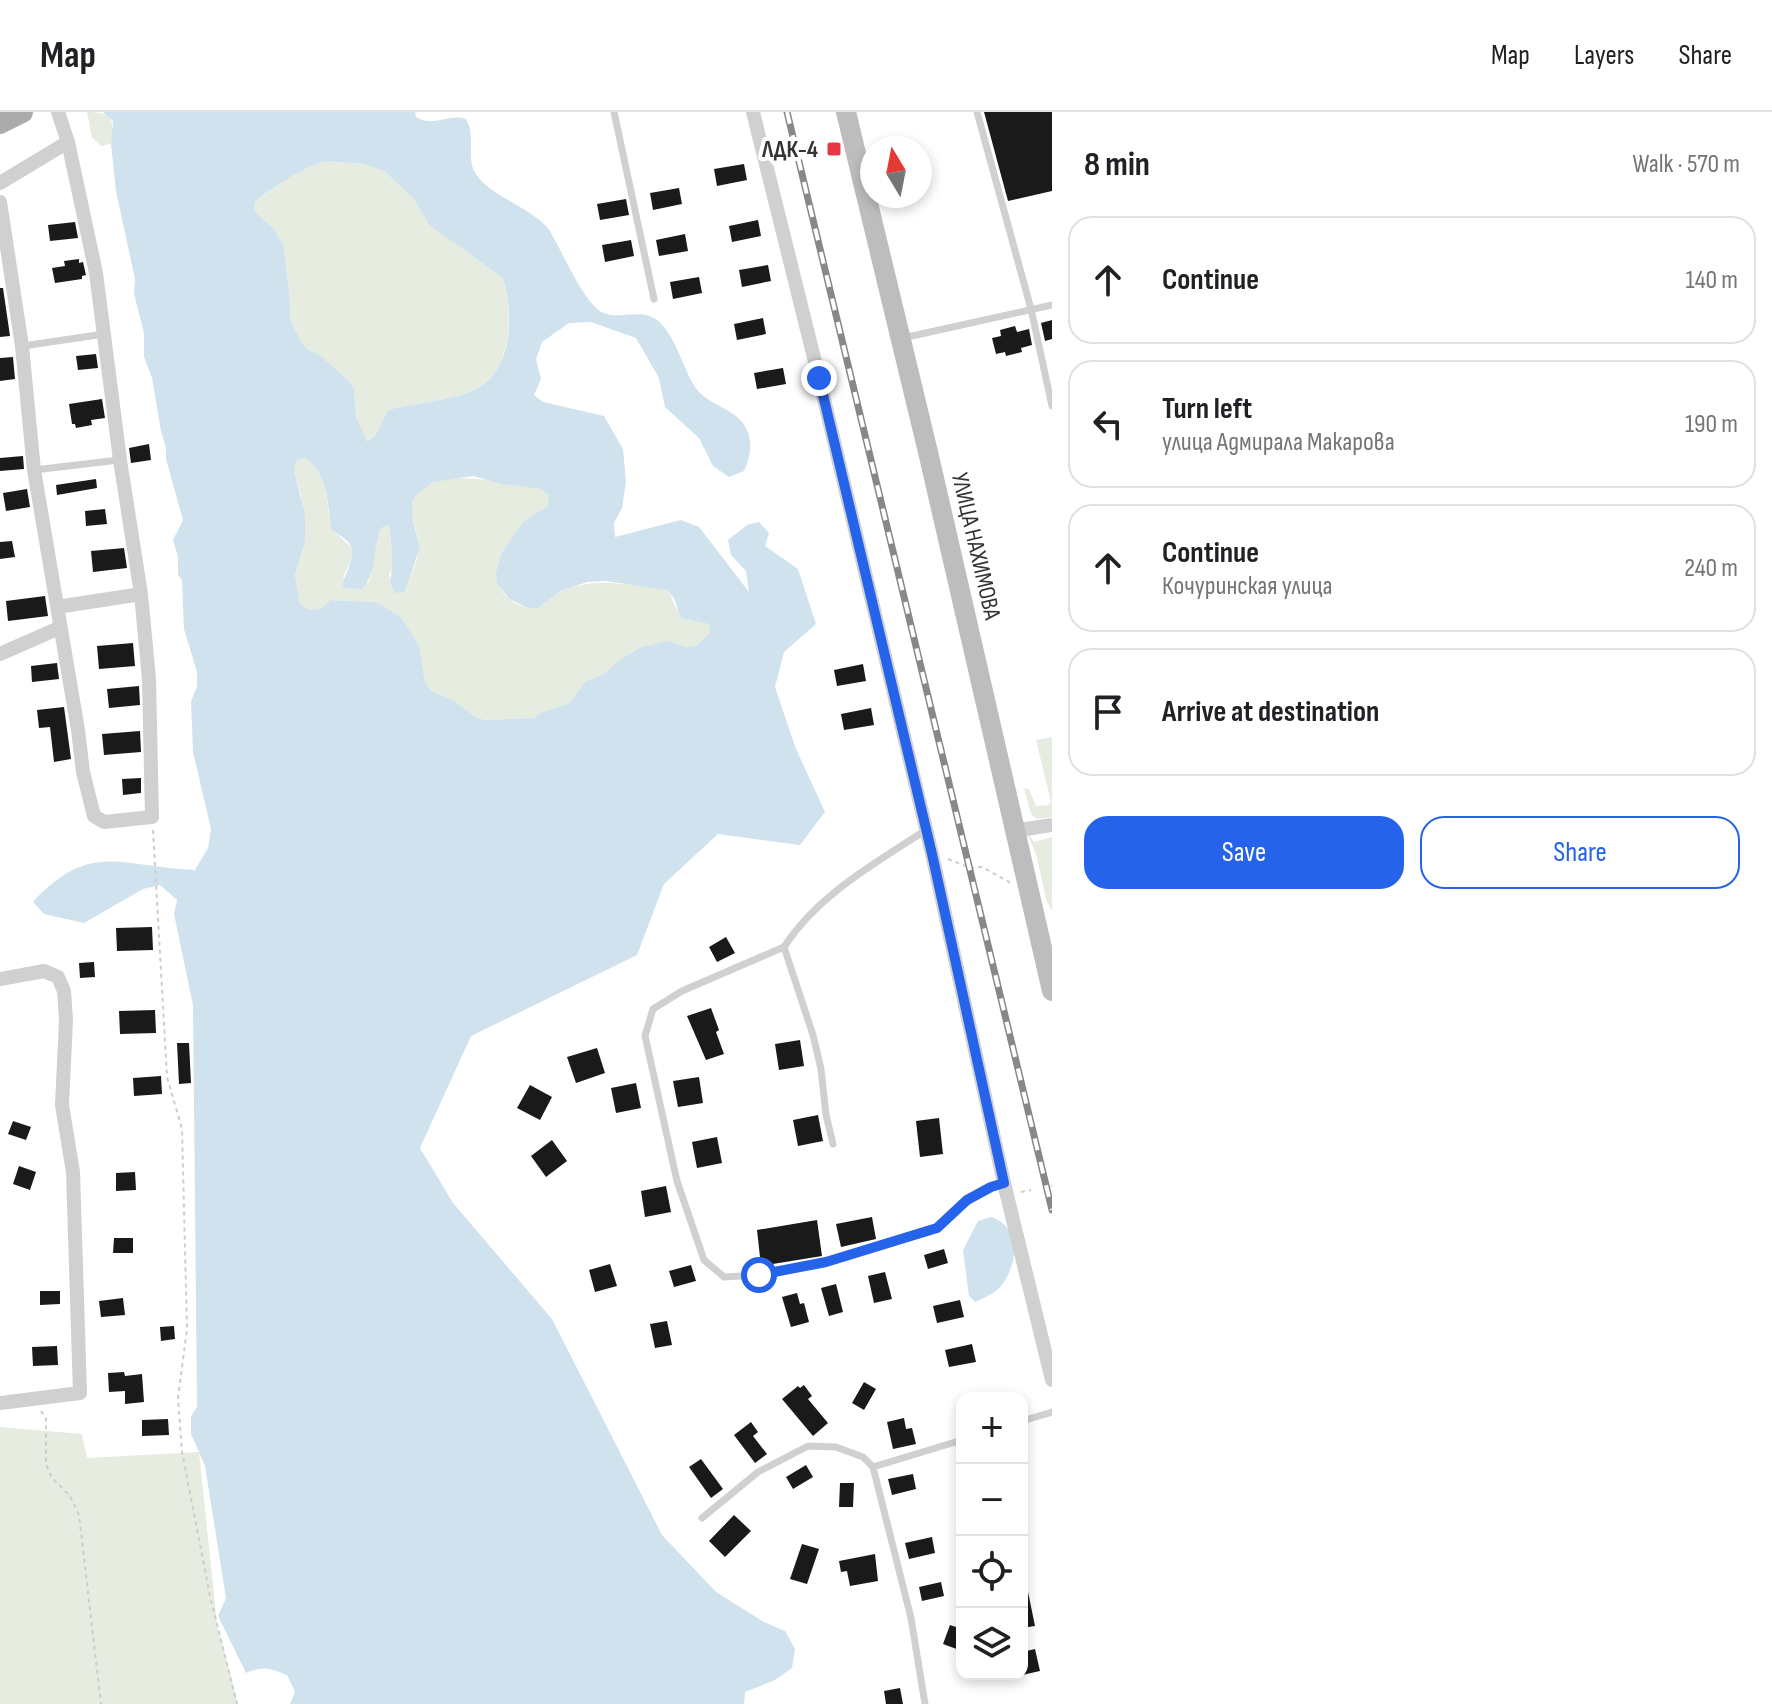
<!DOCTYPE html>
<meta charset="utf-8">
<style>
body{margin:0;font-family:"Sofia Sans Condensed",sans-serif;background:#f2f2f2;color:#202124}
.controls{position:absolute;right:24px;bottom:24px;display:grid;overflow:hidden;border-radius:16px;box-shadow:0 4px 12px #0003}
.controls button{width:72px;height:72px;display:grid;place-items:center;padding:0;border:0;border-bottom:2px solid #e0e0e0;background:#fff;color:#202124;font:40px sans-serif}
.compass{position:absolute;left:860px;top:24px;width:72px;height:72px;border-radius:50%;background:#fff;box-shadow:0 4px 12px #0003;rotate:350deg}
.stop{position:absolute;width:24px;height:24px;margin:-18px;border:6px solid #2563eb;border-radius:50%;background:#fff}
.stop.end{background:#2563eb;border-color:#fff;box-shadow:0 2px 8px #0008}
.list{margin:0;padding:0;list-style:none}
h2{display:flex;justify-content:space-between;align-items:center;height:104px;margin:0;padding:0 32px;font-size:34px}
h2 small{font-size:26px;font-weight:400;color:#757577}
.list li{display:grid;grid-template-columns:52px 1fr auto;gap:24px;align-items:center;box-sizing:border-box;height:128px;margin:0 16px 16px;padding:0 16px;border:2px solid #e0e0e0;border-radius:24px}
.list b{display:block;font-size:30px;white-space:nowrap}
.list p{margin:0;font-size:26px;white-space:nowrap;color:#757577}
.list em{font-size:26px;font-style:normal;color:#757577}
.actions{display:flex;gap:16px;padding:24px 32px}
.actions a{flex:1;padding:18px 0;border:2px solid #2563eb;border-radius:24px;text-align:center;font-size:28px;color:#2563eb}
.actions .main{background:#2563eb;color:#fff}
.icon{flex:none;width:44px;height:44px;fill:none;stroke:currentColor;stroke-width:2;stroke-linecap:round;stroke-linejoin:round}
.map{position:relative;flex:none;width:1052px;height:1592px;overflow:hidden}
header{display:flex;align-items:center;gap:48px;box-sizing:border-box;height:112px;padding:0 40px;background:#fff;border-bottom:2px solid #e0e0e0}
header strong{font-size:38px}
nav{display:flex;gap:44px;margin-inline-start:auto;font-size:28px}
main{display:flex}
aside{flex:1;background:#fff}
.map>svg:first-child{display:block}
</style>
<header>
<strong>Map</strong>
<nav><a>Map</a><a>Layers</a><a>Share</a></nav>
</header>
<main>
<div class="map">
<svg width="1052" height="1592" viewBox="0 0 1052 1592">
<rect width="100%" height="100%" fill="#fff"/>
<path fill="#e6ecdf" d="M87 0C114 0 114 8 111 32L101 34 92 25Z
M325 49 364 52 384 59 414 87 429 113 503 166C514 208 513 267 462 283 438 290 412 291 388 298L375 324 366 329 356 305 354 277 350 270 320 243 306 238 296 220 290 206V189L284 135 275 118 255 100 254 91C269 78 305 54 325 49Z
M305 346C329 364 326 390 331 417 353 438 359 433 343 465L368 471C376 453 373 434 381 416L389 413 393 453 389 464 405 480C409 466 420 446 419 432 418 418 408 403 413 389 428 349 511 373 541 377L549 384V394C524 414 485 442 501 477 506 488 519 495 531 496 543 497 551 484 562 479 588 468 607 470 634 473 642 474 651 473 659 475 672 478 671 487 677 497 685 508 698 508 709 512L710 521 696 534 687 535 668 529 641 535 618 549 604 562 586 569 568 592 541 600 534 606 486 608 477 606 456 590 430 578 425 570 419 533 400 504 376 490 331 488C322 500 311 501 300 492L295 465 305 430 301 384 294 358 296 349Z
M1052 625V705L1037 707 1031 702 1024 676 1029 677 1036 694 1048 693 1051 690 1036 628Z
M1025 717 1034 730 1052 725V799L1046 787 1036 742Z
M0 1315 82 1322 87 1346 199 1340 217 1511 238 1592H0Z"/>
<path fill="#cfe2ee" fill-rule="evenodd" d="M103 0H415L416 5C434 16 448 1 466 7 477 25 464 49 478 65 497 87 527 94 547 115 552 121 555 129 559 136 568 153 581 180 594 194 612 214 638 193 657 208 679 226 684 265 700 281 717 297 743 299 749 324 752 337 749 347 744 359L729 365 713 354 699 326 665 295 659 266 636 226 591 210 569 211 542 230 536 247 541 267 534 283 543 290 604 304 623 337 626 370 622 396 614 411 615 425 681 408 699 415 749 480 746 459 731 443 728 428 747 413 759 410 769 421 765 434 798 457 816 512 784 540 775 575 796 637 825 700 800 733 718 722 664 772 637 843 471 924 420 1036 453 1091 552 1207 662 1423 716 1480 764 1510 785 1519 795 1537 792 1556 775 1568 745 1580 744 1592H290L295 1580 287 1563C271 1556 262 1554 246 1561L218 1504 226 1486 205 1354 191 1322V1304L197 1295 193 893 174 802 177 788 160 773 143 777 84 811 44 802 33 790C91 727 124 756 195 758L208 736 211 717 193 640 191 589 197 575V560L184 517 182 468 178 463V445L173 428 183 408 166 347V336L161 319 152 266 144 245V221L134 182 135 167 116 79 111 32 113 9ZM325 49 364 52 384 59 414 87 429 113 503 166C515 208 513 268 462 283 438 290 412 291 388 298L375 324 367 329 356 305 354 277 350 270 320 243 306 237 296 220 290 206V189L284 135 275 118 255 100 254 91C266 79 308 53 325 49ZM305 346C329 364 327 390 331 417 336 422 344 425 348 430 359 443 343 462 343 476L362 477C378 460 372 437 381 416L389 413C390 420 393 448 392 455 391 467 388 471 396 481L405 480 420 435 413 409 412 390 417 382 433 370 473 364 502 372 541 377 549 384 548 394 523 410 501 442 496 461 497 471 509 487 528 496H538L561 479 587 470 606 469 667 478 674 486 681 506 709 512 710 521 696 534 687 535 668 529 641 535 618 549 604 562 586 569 568 592 541 600 534 606 486 608 477 606 456 590 430 578 425 570 419 533 400 504 376 490 330 488C322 500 311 501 300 492L295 464 305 430V403L294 358 296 349Z
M991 1105C1021 1115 1019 1149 1002 1173 996 1181 984 1186 975 1190L969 1184 963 1138 978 1109Z"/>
<path fill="#1a1a1a" d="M984 0H1052V79L1008 89Z
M744 52 747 68 717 74 714 57Z
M679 76 682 92 653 98 650 81Z
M626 87 629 103 600 108 597 92Z
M758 108 761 124 732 130 729 114Z
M75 110 78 126 50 129 48 113Z
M685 122 688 139 659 144 656 128Z
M631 128 634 144 605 150 602 133Z
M79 147V151L83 150 86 163 82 164V167L55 171 52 156 65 154 64 149Z
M768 153 771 169 742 175 739 158Z
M699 165 702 181 673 187 670 170Z
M0 176H3L10 224 0 225Z
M763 206 766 222 737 228 734 212Z
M1052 208V227L1045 229 1041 211Z
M1015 214 1017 220 1029 217 1032 233 1021 236 1022 240 1006 244 1005 240 996 242 992 226 1001 224 1000 218Z
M96 242 98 256 78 258 76 244Z
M13 245 15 267 0 269V246Z
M783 256 786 272 757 277 754 261Z
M102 287 105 306 91 308 92 313 76 316 75 312H72L69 292Z
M149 332 151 348 131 351 129 336Z
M23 344 24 357 0 359V346Z
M96 367 97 376 57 383 56 373Z
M27 377 30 395 6 399 3 381Z
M105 397 107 412 86 414 85 399Z
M12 429 15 445 0 447V430Z
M124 436 127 456 93 460 91 439Z
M45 484 48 504 8 509 6 489Z
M133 531 135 554 99 557 97 534Z
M57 551 59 567 32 570 31 554Z
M863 552 866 569 837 574 834 558Z
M139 574 140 593 109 596 107 577Z
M64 595 71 647 54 650 50 615 39 616 37 598Z
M871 596 874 613 844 618 841 602Z
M140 619 141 640 104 643 102 622Z
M141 666V681L123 683 122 667Z
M152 815 153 838 117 839 116 816Z
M726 825 735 841 717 850 709 835Z
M94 850 95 865 80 866 79 851Z
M711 896 719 918 716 920 724 942 706 948 687 904Z
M155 898 156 921 120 922 119 899Z
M800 928 804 954 779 958 775 932Z
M177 931H189L191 971 179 972Z
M597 936 605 961 576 971 567 945Z
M161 964 162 982 134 984 133 966Z
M699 965 703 991 678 995 673 969Z
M636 971 641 996 616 1001 611 976Z
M530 973 552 985 540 1008 517 996Z
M818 1003 823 1029 798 1034 793 1008Z
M939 1006 943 1042 920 1045 916 1009Z
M13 1009 31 1015 26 1028 8 1022Z
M717 1025 722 1051 697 1056 692 1030Z
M552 1028 567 1049 546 1065 531 1044Z
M19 1054 36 1060 30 1078 13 1072Z
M135 1060 136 1078 116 1079V1061Z
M666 1074 671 1100 645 1105 641 1079Z
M872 1105 876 1127 841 1135 836 1112Z
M817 1108 822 1144 761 1154 757 1118Z
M114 1126H133V1141H113Z
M944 1137 948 1151 928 1157 924 1143Z
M610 1152 617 1174 595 1180 589 1158Z
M691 1153 696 1169 674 1175 669 1159Z
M885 1160 892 1187 874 1191 868 1164Z
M836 1172 843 1200 829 1204 821 1176Z
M40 1179H60V1192L40 1193Z
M797 1181 800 1192 804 1191 809 1210 791 1215 782 1185Z
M123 1186 125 1203 101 1205 99 1189Z
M960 1188 964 1205 937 1211 933 1194Z
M667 1209 672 1233 655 1236 650 1212Z
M174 1214 175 1227 161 1229 160 1215Z
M972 1232 976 1250 949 1255 945 1238Z
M57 1234 58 1253 33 1254 32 1235Z
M124 1260 125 1264 142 1262 144 1290 125 1292V1279L109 1280 108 1261Z
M864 1270 876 1277 864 1298 852 1291Z
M804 1273 812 1284 808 1287 828 1311 813 1324 782 1287 798 1274 800 1276Z
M904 1306 906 1317 912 1316 916 1332 893 1337 887 1310Z
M168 1307 169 1323 142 1324V1308Z
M751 1310 758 1320 753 1324 767 1342 755 1351 734 1323Z
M701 1347 723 1377 711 1386 689 1355Z
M806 1353 813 1365 793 1377 786 1365Z
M913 1362 916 1377 892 1383 888 1367Z
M840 1371H854L853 1395H839Z
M734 1403 751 1419 725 1445 709 1429Z
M932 1425 935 1441 909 1447 905 1431Z
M802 1432 819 1437 807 1472 790 1467Z
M875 1442 878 1469 850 1474 847 1459 841 1460 839 1449Z
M941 1470 944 1484 922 1489 919 1475Z
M1022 1475H1027L1035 1514 1022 1516Z
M950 1513 962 1517V1539L943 1532Z
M1035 1537 1040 1559 1022 1563V1540Z
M900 1576 903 1592H886L884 1579Z"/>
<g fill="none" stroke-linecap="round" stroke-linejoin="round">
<path stroke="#cdcdcd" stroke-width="2" stroke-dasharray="4 4" stroke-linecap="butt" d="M153 718 167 965 182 1017 187 1217 178 1286 182 1340 210 1484 237 1592
M948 747 971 756 982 755 1011 771
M1051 1074H1052
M1021 1080 1031 1078
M41 1299 46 1307V1352L52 1366 70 1384 79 1403 101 1592"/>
<path stroke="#d0d0d0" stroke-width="7" d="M614 0 654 187
M977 0 1031 197 1052 294
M903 226 1052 193
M23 234 104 222
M34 358 119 348
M784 835 682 879 653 897 645 924 677 1069 704 1148 724 1165 759 1163 826 1150 937 1116 967 1088 991 1075 1004 1071
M833 1032 826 1003 821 957 813 923 784 835C819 782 874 752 926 718
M1022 1309 1052 1300
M702 1406 758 1360 808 1334 836 1335 863 1345 873 1355
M925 1592 911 1506 873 1355 962 1328"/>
<path stroke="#d0d0d0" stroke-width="14" d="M753 0 819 266 932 742 1004 1071 1052 1268
M0 71 68 30 58 0
M0 90 22 234 34 358 78 618 83 660 94 704 104 710 152 705 149 567 141 482 120 348 96 161 68 30
M57 495 141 482
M0 542 59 516
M1014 719 1052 713
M0 867 44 859 58 865 64 879 66 908 62 993 73 1060 80 1281 0 1291"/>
<path stroke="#bdbdbd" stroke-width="20" d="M846 0 928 340 1052 879"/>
<path stroke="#ababab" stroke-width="22" d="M0 11 22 0"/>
<g stroke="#888" stroke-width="7">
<path id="rail" d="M787 0 1052 1098"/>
</g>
<use href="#rail" stroke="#fff" stroke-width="4" stroke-dasharray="12" stroke-linecap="butt"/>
</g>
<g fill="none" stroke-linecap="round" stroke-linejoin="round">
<path stroke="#2563eb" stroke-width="10" d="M759 1163 826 1150 937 1116 967 1088 991 1075 1004 1071 932 742 819 266"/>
</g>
<rect fill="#e63946" stroke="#fff" stroke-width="3" x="826" y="29" width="16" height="16" rx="4"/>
<g text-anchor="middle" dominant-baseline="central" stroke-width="8" stroke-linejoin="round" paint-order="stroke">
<g font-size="24" font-weight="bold" fill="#333" stroke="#fff" text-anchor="end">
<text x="818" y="37">ЛДК-4</text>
</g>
<g font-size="24" fill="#333" stroke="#fff">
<text transform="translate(976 434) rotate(77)">УЛИЦА НАХИМОВА</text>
</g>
</g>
</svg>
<div class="controls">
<button>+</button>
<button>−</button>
<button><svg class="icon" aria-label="locate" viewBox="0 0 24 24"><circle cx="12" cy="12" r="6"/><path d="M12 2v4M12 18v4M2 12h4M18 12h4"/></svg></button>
<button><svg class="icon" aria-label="layers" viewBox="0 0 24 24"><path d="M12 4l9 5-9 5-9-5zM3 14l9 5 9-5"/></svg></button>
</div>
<svg class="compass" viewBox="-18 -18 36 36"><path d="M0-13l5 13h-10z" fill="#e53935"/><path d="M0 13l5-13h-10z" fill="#757577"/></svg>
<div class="stop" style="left:759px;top:1163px"></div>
<div class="stop end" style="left:819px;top:266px"></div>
</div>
<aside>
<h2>8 min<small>Walk · 570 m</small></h2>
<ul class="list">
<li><svg class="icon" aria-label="ahead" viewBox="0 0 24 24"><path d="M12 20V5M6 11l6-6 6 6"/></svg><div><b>Continue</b></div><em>140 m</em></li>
<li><svg class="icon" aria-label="left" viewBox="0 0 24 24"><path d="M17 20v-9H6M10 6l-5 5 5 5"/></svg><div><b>Turn left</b><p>улица Адмирала Макарова</p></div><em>190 m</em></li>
<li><svg class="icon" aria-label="ahead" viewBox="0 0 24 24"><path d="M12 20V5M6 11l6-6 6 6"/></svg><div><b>Continue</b><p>Кочуринская улица</p></div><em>240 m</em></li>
<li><svg class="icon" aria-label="arrive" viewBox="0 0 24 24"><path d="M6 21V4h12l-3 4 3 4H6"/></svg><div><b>Arrive at destination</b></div></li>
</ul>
<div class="actions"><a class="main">Save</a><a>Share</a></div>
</aside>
</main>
